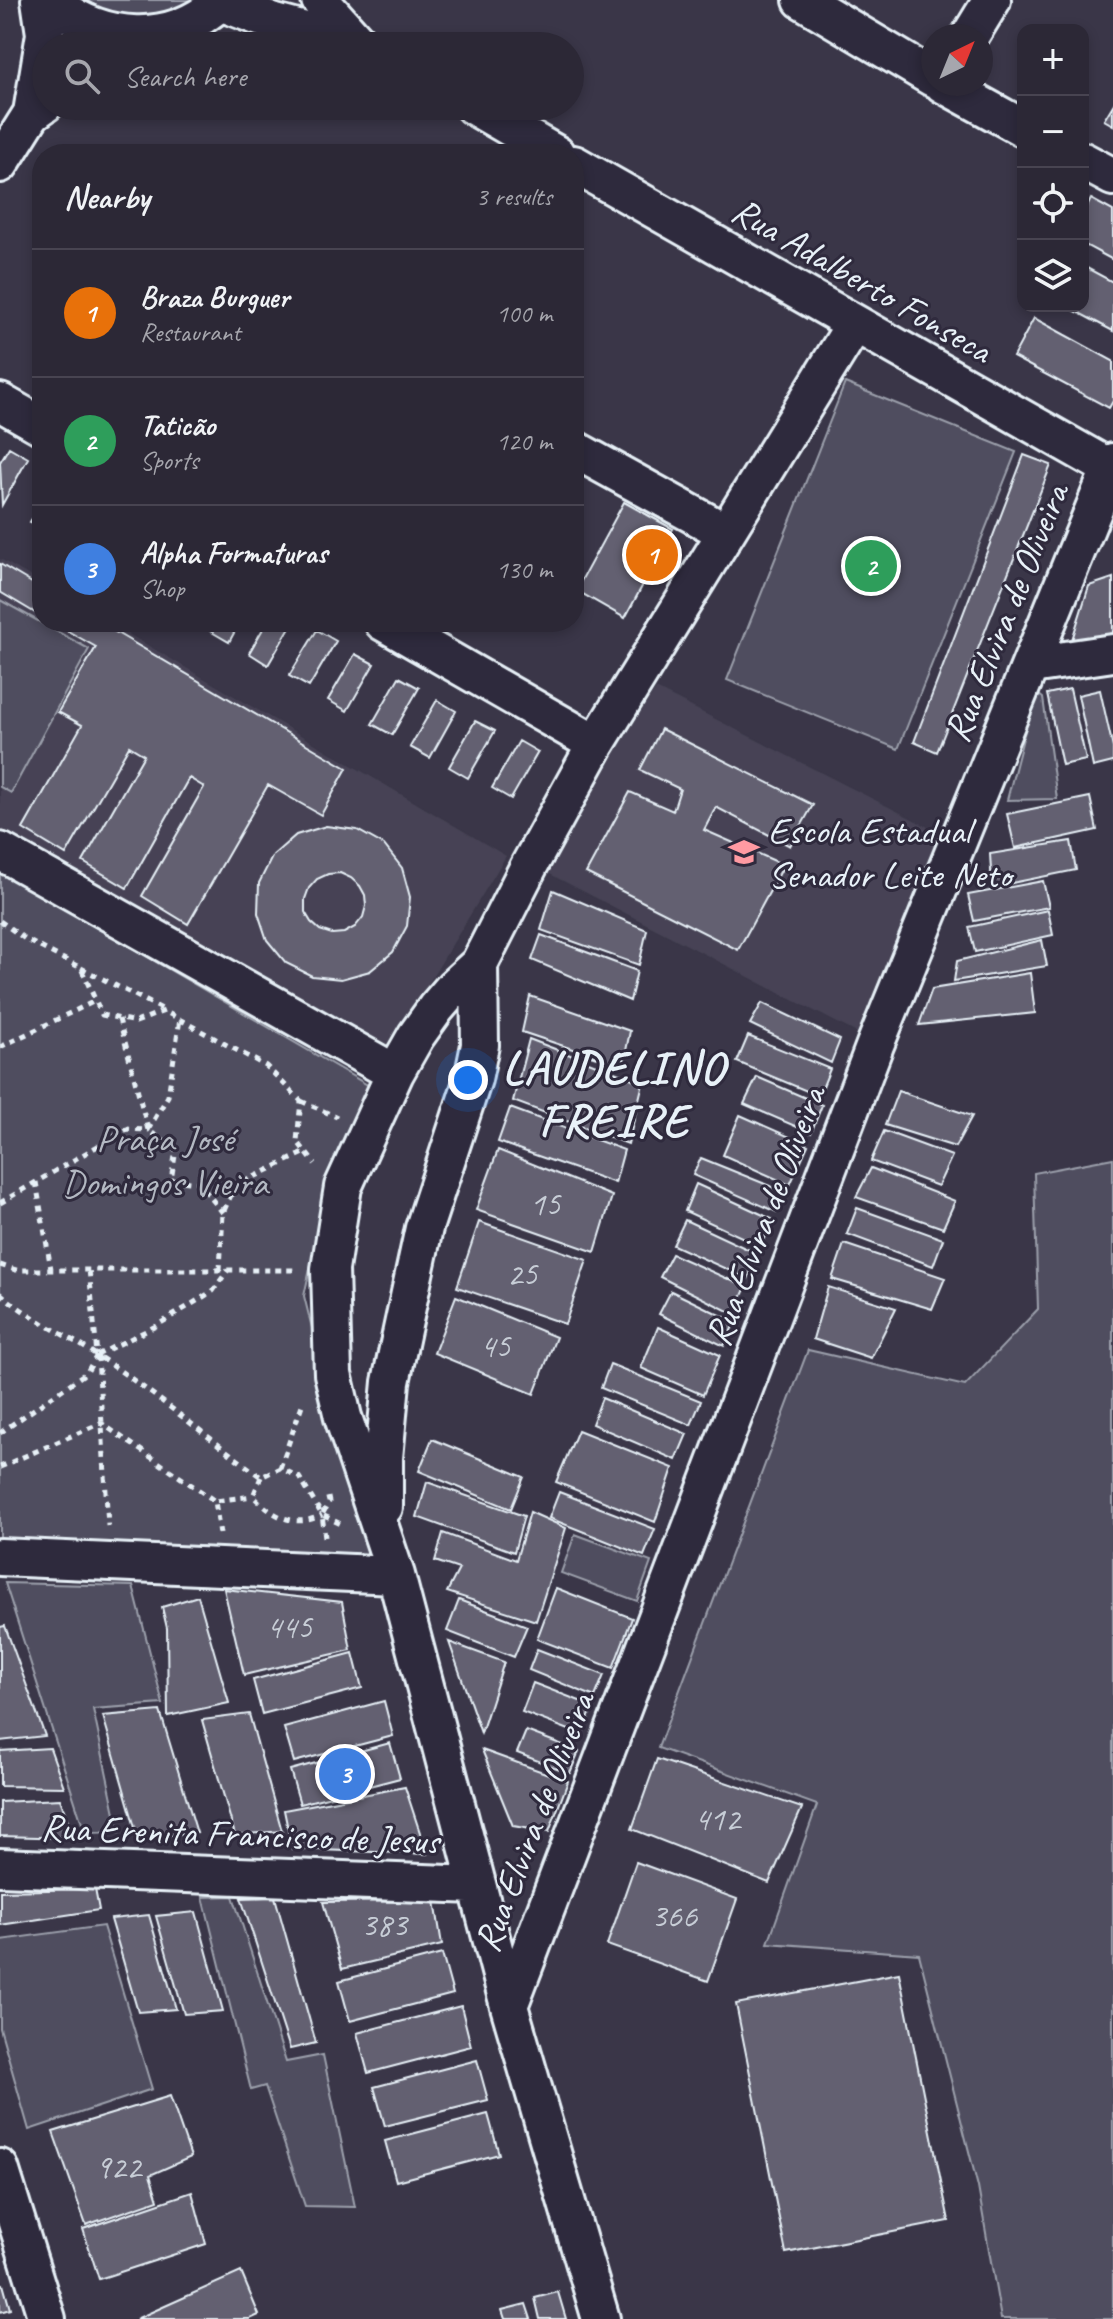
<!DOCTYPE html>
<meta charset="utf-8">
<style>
body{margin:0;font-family:Caveat,sans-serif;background:#383442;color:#f1f3f6}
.controls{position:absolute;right:24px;top:24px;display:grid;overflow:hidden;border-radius:16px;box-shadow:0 4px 12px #0003}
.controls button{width:72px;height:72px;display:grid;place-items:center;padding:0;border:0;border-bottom:2px solid #484451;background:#2c2836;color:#f1f3f6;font:40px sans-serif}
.compass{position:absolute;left:921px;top:24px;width:72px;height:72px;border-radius:50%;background:#2c2836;box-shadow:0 4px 12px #0003;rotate:43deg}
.you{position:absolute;left:468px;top:1080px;width:28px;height:28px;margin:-20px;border:6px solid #fff;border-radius:50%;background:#1a73e8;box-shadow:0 0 0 12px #1a73e833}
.badge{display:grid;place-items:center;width:52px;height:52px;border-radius:50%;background:#ea580c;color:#fff;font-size:26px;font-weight:700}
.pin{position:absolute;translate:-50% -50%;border:4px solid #fff;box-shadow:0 2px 8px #0006}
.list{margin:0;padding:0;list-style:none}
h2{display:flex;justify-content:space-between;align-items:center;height:104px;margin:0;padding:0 32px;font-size:34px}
h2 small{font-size:26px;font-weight:400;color:#a6a6ad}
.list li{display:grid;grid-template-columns:52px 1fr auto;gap:24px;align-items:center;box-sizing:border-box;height:128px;padding:0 32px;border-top:2px solid #484451}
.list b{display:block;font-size:30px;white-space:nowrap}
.list p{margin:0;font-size:26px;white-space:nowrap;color:#a6a6ad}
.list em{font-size:26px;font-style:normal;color:#a6a6ad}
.icon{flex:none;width:44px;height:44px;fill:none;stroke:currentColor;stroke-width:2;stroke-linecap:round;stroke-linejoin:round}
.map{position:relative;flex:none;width:1113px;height:2319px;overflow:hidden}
.search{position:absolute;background:#2c2836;box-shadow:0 4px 12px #0003;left:32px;top:32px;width:552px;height:88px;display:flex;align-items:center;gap:20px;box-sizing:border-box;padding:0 28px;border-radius:44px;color:#a6a6ad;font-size:30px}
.panel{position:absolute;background:#2c2836;box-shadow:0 4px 12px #0003;left:32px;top:144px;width:552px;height:488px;border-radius:32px}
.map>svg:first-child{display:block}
</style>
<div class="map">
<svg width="1113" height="2319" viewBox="0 0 1113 2319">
<rect width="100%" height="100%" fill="#3a3648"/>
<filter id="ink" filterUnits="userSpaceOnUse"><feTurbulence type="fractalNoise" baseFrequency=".0125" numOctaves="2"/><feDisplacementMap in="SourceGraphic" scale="16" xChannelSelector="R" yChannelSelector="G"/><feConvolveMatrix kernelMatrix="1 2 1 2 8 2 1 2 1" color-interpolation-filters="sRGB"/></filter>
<g filter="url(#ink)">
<path fill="#464354" d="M0 559 42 583V622H108L506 856 385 1055 0 832Z
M656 689 940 833 857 1033 544 871 609 753Z"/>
<path fill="#504e5f" stroke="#9ca0ac" stroke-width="2" d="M78 0H195C173 18 134 20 107 14 98 12 87 5 78 0Z
M845 383 1016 452 898 749 727 680Z
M0 600 89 649 11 793 0 787Z
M1035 692 1043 698 1057 799 1007 800Z
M0 871 376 1090 330 1178 304 1296 333 1412 389 1561 0 1546Z
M1113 1158V2319H1001L978 2187 919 1954 768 1943 817 1805 658 1748 808 1350 965 1386 1038 1309 1034 1173Z
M575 1534 651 1562 637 1601 561 1573Z
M5 1583 133 1586 163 1704 93 1709 119 1832 85 1833Z
M233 1896 286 2062 323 2055 355 2207 305 2206 265 2086 251 2090 203 1897Z
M103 1926 152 2089 29 2130 0 2028V1940Z"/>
<path fill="#636171" stroke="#e8f1f8" stroke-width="2" fill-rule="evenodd" d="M1113 105V125L1104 120Z
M1091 199 1113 211V260L1083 244V215Z
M1083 266 1113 282V331L1066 306H1083Z
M1034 318 1113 361V401L1109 408 1013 357Z
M9 447 28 458 2 505 0 462Z
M1024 455 1051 465 937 752 914 742Z
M42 502V529L30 522Z
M624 502 673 529 625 618 576 590Z
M0 564 42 589V617L0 592Z
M1113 578V634L1071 643 1089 586Z
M52 622H98L347 768 321 815 268 785 188 924 142 896 204 787 189 778 127 888 83 862 144 755 129 746 66 855 23 829 82 725 58 712 96 647Z
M215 622H240L229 642 210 631Z
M267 622H293L268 665 249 653Z
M317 630 336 641 309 687 289 676Z
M355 654 374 664 347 711 328 700Z
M399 677 419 688 392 735 372 724Z
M1070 689 1086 760 1062 765 1047 694Z
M1100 690 1113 748V762L1093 767 1078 695Z
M437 700 456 711 430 758 410 747Z
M475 721 495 731 468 778 449 767Z
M661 729 813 805 790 846 716 807 704 830 784 865 738 950 586 873 630 792 673 811 680 789 640 770Z
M519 741 538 752 511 799 492 788Z
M1090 797 1097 830 1015 848 1007 814Z
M326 826 357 830 384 845 402 868 410 897 407 926 393 952 370 971 341 979 312 976 286 963 267 940 258 913 259 883 273 855 296 835ZM340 873 351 878 360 886 365 895 366 906 363 917 355 927 344 933 332 934 320 930 311 922 305 912V899L309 888 317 879 328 874Z
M1071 841 1076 870 992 887 990 854Z
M1043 881 1049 907 974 921 968 895Z
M553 890 647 930 639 965 541 930Z
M1048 910 1053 935 975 952 969 927Z
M541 935 637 971 630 1001 532 960Z
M1042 940 1047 966 954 981 957 961Z
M1030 973 1035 1013 919 1025 932 989Z
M530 996 630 1031 623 1066 522 1032Z
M762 1003 840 1040 831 1063 750 1024Z
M748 1036 830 1069 819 1096 737 1062Z
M529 1039 643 1083 628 1144 513 1101Z
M757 1077 822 1105 811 1133 744 1104Z
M898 1091 972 1116 955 1147 885 1125Z
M510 1108 624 1150 615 1183 498 1142Z
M740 1115 808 1145 790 1185 723 1155Z
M884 1131 952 1156 938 1186 871 1161Z
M498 1150 612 1196 595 1252 476 1210Z
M701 1158 785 1192 777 1212 693 1175Z
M871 1168 955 1201 943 1228 856 1197Z
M696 1184 772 1219 761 1246 685 1211Z
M857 1208 943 1239 933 1266 847 1234Z
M685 1220 758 1254 748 1279 673 1245Z
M479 1222 587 1260 565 1324 457 1287Z
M844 1244 945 1278 932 1309 832 1279Z
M672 1254 746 1287 734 1314 660 1277Z
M828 1287 896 1308 871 1358 813 1339Z
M671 1291 735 1322 724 1346 659 1314Z
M456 1296 556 1337 534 1394 434 1353Z
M658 1327 720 1355 703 1395 641 1368Z
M610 1364 701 1401 691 1425 601 1388Z
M602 1398 687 1434 676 1460 592 1424Z
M578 1430 673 1468 655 1522 556 1482Z
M432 1439 524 1477 511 1509 419 1471Z
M427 1482 524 1516 514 1552 417 1517Z
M559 1492 655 1529 644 1556 549 1518Z
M530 1512 566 1528 536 1621 447 1592 459 1569 435 1561 443 1533 516 1560Z
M556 1588 632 1618 613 1668 537 1639Z
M224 1589 342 1602 351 1650 244 1675Z
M198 1596 229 1703 168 1716 167 1628 162 1607Z
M459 1600 527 1626 514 1657 447 1631Z
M5 1626 45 1736 0 1741V1627Z
M449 1642 504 1662 481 1733Z
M537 1649 604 1675 595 1697 529 1670Z
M353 1653 362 1688 262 1714 253 1680Z
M533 1683 593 1706 582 1735 522 1712Z
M384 1701 393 1736 294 1762 284 1728Z
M160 1711 197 1833 138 1838 103 1716Z
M249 1714 282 1831 235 1835 202 1720Z
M526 1731 579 1751 570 1773 517 1753Z
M390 1743 400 1778 300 1804 290 1770Z
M50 1748 64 1787 0 1786V1751Z
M482 1750 568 1781 549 1832 513 1826Z
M657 1759 802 1808 769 1883 632 1829Z
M405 1787 427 1854 292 1849 284 1810Z
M60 1799 74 1838 0 1836V1802Z
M636 1862 737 1899 708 1981 607 1945Z
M95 1889 99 1910 0 1925V1891Z
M275 1897 316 2043 290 2049 241 1898Z
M435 1901 442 1945 342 1969 323 1902Z
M196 1912 223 2011 184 2014 156 1916Z
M149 1915 176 2009 138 2012 111 1919Z
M442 1954 453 1994 350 2021 339 1981Z
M899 1973 949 2221 786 2253 736 2004Z
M461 2006 471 2046 368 2073 357 2033Z
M477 2060 488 2100 385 2126 374 2087Z
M170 2096 191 2157 150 2175 158 2200 86 2225 53 2132Z
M488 2114 499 2154 396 2181 385 2141Z
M192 2192 206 2244 99 2279 83 2229Z
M241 2272 259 2315 250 2319H136Z
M3 2284 10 2309 0 2312V2285Z
M558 2292 566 2319H540L535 2298Z
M526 2304 531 2319H505L502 2310Z"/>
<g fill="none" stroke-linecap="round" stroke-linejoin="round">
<g stroke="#e8f1f8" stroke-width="42">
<path id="street" d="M50 0C101 43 172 48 222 0
M320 0 360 45
M802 0 933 78
M220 2 275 23 361 46
M970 36 992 0
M943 84 1023 128
M473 106 556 154
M32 113 45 34 40 0
M1083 161 1113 177
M0 164 32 113 46 103
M574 164 1110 468
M0 402 42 426
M574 449 725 532
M383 622 596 744
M1031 665 1113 653
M0 851 395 1073
M384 1507V1458L391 1382 402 1330 424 1228 473 1079 480 1045 479 964
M0 1557 396 1575
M0 1867 476 1885
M509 2006 875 1045 1113 462
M0 2168 47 2319
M601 2319 509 2006 396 1575 343 1417 333 1374 330 1269 343 1187 395 1073 416 1036 436 1008 454 987 479 964 530 864 596 744 854 325"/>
</g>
<path stroke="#e8f1f8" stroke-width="5" stroke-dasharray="6 6" stroke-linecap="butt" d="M0 921 25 939 81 968 102 1015 136 1022 164 1011 266 1066 301 1101 297 1141 315 1164
M81 968 164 1010
M119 1019 148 1130 176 1150 171 1180 199 1183 223 1213
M0 1047 95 1001
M301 1101 337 1117
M36 1182 51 1269
M0 1203 127 1129 148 1130 168 1096 180 1019
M0 1265 16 1270H295
M220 1270 223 1213 235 1186 306 1152
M0 1293C30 1319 65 1334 98 1356 155 1393 207 1437 261 1477L280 1468 299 1477 322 1515 341 1524
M97 1355 156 1326 213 1291 228 1270
M98 1356 108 1526
M0 1433 87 1372 97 1355 89 1269
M0 1467 101 1423 215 1501
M280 1468 302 1405
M261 1477 253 1496C273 1516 294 1529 322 1515
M220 1534 215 1501 253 1496
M325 1537 322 1515 329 1502 327 1493"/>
<use href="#street" stroke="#2f2a3d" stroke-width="36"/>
</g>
</g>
<defs>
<g id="school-bare" transform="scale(2.4)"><path d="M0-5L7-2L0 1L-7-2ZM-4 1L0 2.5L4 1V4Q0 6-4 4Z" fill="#ff9aa2" stroke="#2f2a3d" stroke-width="2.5" paint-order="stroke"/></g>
</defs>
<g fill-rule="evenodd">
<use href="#school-bare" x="744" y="852"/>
</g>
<g text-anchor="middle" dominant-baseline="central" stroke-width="6" stroke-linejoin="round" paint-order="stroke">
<g font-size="34" fill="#c7cdd6">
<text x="545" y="1203">15</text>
<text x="522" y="1273">25</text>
<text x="495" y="1345">45</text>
<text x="289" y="1626">445</text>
<text x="717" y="1818">412</text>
<text x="674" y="1915">366</text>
<text x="384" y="1924">383</text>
<text x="118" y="2166">922</text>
</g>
<g font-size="38" fill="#e8f1f8" stroke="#2f2a3d">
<text transform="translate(862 280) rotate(30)">Rua Adalberto Fonseca</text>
<text transform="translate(1006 613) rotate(-68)">Rua Elvira de Oliveira</text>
<text transform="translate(765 1216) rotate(-69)">Rua Elvira de Oliveira</text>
<text transform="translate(534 1822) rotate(-69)">Rua Elvira de Oliveira</text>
<text transform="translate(240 1834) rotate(2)">Rua Erenita Francisco de Jesus</text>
</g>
<g font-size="38" fill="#e8f1f8" stroke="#2f2a3d" text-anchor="start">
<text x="768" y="830">Escola Estadual<tspan x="768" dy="44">Senador Leite Neto</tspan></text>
</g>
<g font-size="38" fill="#b3b8c2" stroke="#2f2a3d">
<text x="165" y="1138">Praça José<tspan x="165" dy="44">Domingos Vieira</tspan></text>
</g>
<g font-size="46" font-weight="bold" letter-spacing="2" fill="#e8f1f8" stroke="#2f2a3d">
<text x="614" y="1068">LAUDELINO<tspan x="614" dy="53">FREIRE</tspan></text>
</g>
</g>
</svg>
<div class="controls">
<button>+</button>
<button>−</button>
<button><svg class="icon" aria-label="locate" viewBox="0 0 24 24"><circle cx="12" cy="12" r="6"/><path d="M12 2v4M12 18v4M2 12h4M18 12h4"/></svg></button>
<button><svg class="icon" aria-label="layers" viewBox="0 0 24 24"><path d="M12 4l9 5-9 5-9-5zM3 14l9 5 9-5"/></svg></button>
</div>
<svg class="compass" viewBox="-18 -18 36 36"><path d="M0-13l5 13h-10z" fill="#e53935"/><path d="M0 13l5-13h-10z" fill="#a6a6ad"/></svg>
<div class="you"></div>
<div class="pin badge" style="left:652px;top:555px;background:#e8710a">1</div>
<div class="pin badge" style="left:871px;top:566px;background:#2e9e5b">2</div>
<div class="pin badge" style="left:345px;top:1774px;background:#3f7fe0">3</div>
<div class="search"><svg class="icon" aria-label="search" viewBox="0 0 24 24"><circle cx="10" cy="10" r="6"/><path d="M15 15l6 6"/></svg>Search here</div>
<section class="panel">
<h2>Nearby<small>3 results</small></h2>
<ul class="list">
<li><span class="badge" style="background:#e8710a">1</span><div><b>Braza Burguer</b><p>Restaurant</p></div><em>100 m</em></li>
<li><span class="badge" style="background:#2e9e5b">2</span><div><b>Taticão</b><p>Sports</p></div><em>120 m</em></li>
<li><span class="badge" style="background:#3f7fe0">3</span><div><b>Alpha Formaturas</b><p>Shop</p></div><em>130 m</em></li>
</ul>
</section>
</div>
